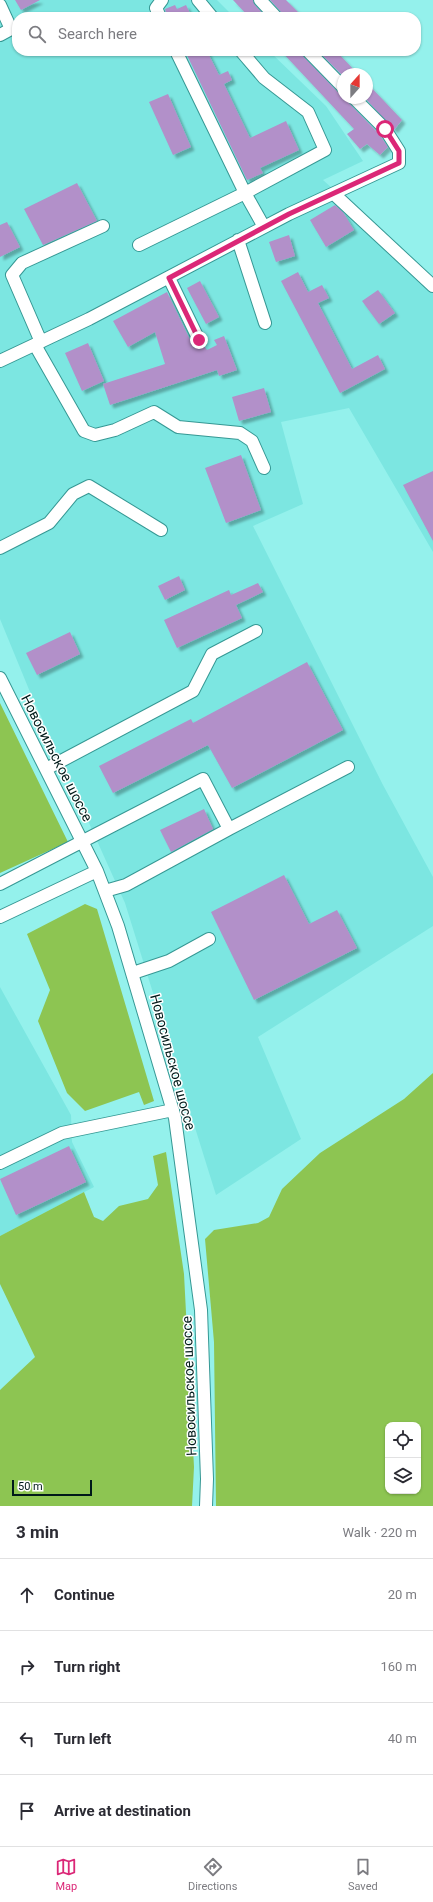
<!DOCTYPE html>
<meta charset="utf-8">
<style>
body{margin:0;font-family:Roboto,sans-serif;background:#f2f2f3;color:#2b2b33}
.controls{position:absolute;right:12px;bottom:12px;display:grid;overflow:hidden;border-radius:8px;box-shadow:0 1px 3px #0004}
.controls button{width:36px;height:36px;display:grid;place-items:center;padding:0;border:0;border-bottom:1px solid #e1e1e2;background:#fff;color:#2b2b33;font:20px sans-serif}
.compass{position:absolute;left:337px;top:68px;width:36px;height:36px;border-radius:50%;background:#fff;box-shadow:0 1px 3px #0004;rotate:21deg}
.scale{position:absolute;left:12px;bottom:10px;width:80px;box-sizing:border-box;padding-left:4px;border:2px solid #001a19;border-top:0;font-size:11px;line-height:14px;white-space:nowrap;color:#001a19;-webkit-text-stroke:3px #fff;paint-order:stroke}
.stop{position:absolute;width:12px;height:12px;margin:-9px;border:3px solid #db2777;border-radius:50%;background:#fff}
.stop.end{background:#db2777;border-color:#fff;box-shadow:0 1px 4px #0008}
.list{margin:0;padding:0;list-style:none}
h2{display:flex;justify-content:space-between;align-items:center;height:52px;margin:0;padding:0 16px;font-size:17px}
h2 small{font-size:13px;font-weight:400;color:#7c7c81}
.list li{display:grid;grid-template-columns:26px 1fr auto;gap:12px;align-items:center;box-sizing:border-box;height:72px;padding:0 16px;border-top:1px solid #e1e1e2}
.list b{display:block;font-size:15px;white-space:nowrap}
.list em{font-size:13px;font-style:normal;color:#7c7c81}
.icon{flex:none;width:22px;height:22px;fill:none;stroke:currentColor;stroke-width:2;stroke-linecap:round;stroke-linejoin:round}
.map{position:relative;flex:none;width:433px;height:1506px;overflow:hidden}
.search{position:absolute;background:#fff;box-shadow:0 1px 3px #0004;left:12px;right:12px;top:12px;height:44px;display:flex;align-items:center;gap:10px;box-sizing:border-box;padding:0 14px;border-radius:16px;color:#7c7c81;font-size:15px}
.sheet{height:340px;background:#fff}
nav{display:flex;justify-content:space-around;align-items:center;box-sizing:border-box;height:56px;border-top:1px solid #e1e1e2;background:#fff;font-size:11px;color:#7c7c81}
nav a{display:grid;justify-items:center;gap:2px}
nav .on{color:#db2777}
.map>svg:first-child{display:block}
</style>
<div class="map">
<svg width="433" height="1506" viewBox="0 0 433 1506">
<defs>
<filter id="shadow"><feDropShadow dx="3.5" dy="3.5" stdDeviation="1" flood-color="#0004"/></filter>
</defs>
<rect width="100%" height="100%" fill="#94f1ec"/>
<path fill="#7ce6e1" d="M0 0H217L234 17H17V51H269L326 106 363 161 323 180 433 278V552L349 408 281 422 303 504 253 526 383 785 433 877V926L258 1037 301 1139 216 1195 125 903 30 692 0 619Z
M0 987 71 1115 72 1142 94 1187 0 1236Z"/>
<path fill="#8dc552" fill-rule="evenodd" d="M0 703 68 842 0 873Z
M85 904 97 909 154 1101 144 1105 139 1092 85 1111 67 1093 38 1021 50 990 27 934Z
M433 1073V1506H216L214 1342 205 1239 214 1230 258 1223 269 1217 282 1189 320 1153 404 1099ZM388 1425H418V1491H388Z
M166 1152 184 1274 194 1467 192 1506H0V1390L35 1357 0 1284V1236L84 1192 94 1217 103 1221 119 1206 148 1199 158 1185 153 1156Z"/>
<path fill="#b290c9" filter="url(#shadow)" d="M15 0H40L21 10Z
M233 0H253L255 5 266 17H249Z
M270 0H286L303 17H283L281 12Z
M175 5 177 9 186 5 192 17H167L165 9Z
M185 51H207L219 75 228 71 232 80 224 84 250 138 286 121 299 150 260 168 263 173 247 180Z
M281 51H301L303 56 338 92 343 94V98H347L349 103 379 134 388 147 380 155 367 144 360 149 347 134 354 129Z
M318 51H336L358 74H343V76Z
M367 83 402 120 394 130 365 98H367Z
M168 94 191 147 173 155 149 102Z
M77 183 97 221 43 245 24 209Z
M335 205 343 212 354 230 326 247 310 220Z
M7 222 20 247 0 257V225Z
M289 235 295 256 276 262 269 242Z
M298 272 308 292 322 285 329 298 318 303 352 369 378 355 385 369 340 393 281 281Z
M200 281 219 317 206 324 187 288Z
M378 290 395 313 379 324 362 301Z
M167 292 194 348 204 346 207 350 217 345 214 340 224 336 237 370 219 376 217 370 110 405 103 384 165 364 155 332 128 347 113 321Z
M88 343 104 381 82 391 65 353Z
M264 388 271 412 239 421 232 397Z
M241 455 261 510 226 523 205 468Z
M433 471V541L403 485Z
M179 576 185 590 165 600 158 586Z
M258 583 263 592 236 605 242 618 177 648 164 620 229 590 231 595Z
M70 632 80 654 37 675 26 653Z
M307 662 343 730 232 788 208 745 113 793 99 766 191 719 193 723Z
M204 809 213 829 171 852 160 830Z
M284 875 309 924 337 910 357 948 254 1000 211 912Z
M69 1146 86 1182 16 1215 0 1179Z"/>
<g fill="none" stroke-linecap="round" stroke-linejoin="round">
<g stroke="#369894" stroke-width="14">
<path id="minor" d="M198 0 212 17
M260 0 276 17
M0 5 11 29 0 35
M160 17 156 8 162 0
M176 51 245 193 325 150 308 112 264 78 241 51
M308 51 343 87
M334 194 433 286
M238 240 265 323
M139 245 245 193 264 227
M169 278 199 340
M41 342 12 275 22 263 103 226
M35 345 84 431 95 435 115 430 154 412 178 427 240 433 252 441 264 468
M0 361 89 319 289 214 399 163V151L385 129 354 98
M0 548 49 523 73 494 89 486 161 530
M0 678 97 871 118 926 175 1118 201 1310 207 1479 206 1506
M46 769 193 691 212 654 256 631
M229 829 348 767
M0 884 203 779 229 829 126 885 105 891
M0 917 97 871
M133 973 169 961 209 939
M0 1163 62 1133 173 1110"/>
</g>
<use href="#minor" stroke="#fff" stroke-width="12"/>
</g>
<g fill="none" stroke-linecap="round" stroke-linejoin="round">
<path stroke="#db2777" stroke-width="5" d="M199 340 169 278 289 214 399 163V151L385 129"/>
</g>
<g text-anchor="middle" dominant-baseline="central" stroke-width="3" stroke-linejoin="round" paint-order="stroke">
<g font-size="14" fill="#001a19" stroke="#fff">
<text transform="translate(57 758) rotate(63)">Новосильское шоссе</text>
<text transform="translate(173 1062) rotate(75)">Новосильское шоссе</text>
<text transform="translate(189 1386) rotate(-92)">Новосильское шоссе</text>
</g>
</g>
</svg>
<div class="controls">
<button><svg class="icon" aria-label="locate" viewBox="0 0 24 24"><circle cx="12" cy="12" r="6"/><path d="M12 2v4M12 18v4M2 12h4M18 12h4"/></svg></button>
<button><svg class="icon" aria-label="layers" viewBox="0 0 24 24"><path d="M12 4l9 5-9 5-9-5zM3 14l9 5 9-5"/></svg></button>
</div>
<svg class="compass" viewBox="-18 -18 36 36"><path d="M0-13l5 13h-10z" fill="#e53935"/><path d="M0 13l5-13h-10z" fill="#7c7c81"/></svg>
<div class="scale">50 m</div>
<div class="stop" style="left:385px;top:129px"></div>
<div class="stop end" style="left:199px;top:340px"></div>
<div class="search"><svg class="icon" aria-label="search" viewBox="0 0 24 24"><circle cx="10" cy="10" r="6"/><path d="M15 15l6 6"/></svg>Search here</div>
</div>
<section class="sheet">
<h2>3 min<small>Walk · 220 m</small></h2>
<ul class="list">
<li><svg class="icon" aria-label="ahead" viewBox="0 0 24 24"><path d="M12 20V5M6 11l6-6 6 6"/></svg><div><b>Continue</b></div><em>20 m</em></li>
<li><svg class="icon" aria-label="right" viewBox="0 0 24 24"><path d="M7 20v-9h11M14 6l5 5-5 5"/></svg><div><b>Turn right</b></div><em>160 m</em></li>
<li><svg class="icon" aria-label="left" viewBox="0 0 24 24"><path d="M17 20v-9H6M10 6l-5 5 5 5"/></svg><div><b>Turn left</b></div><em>40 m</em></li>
<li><svg class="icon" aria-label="arrive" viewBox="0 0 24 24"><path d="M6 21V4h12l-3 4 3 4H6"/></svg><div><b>Arrive at destination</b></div></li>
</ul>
</section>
<nav>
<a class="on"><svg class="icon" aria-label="map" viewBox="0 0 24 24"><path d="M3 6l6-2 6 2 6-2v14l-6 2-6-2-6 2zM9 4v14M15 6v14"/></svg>Map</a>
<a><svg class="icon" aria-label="directions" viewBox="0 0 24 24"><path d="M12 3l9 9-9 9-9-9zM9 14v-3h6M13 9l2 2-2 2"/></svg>Directions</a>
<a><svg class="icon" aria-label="saved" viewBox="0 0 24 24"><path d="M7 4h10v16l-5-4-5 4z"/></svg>Saved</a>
</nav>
